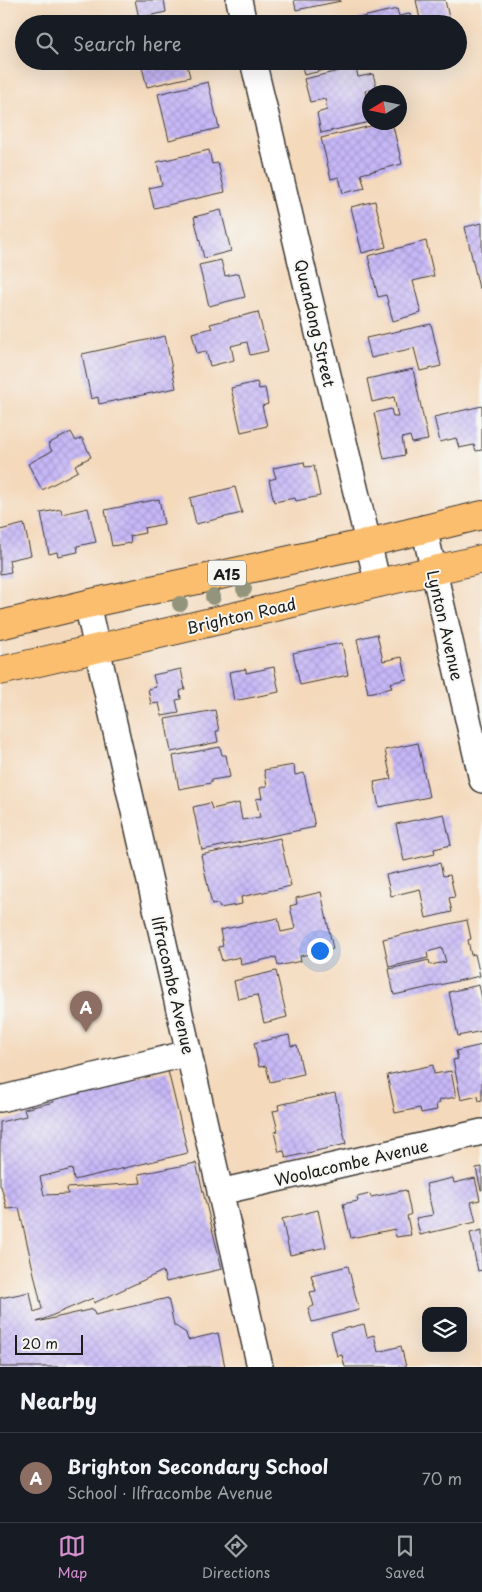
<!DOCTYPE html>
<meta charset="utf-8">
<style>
body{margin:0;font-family:"Playpen Sans",sans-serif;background:#242831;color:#f1f3f6}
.controls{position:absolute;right:15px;bottom:15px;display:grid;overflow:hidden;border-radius:10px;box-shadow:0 5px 20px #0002}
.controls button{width:45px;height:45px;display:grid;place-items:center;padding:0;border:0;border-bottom:1px solid #363941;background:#171b24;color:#f1f3f6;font:25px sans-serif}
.compass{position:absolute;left:362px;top:85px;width:45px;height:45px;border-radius:50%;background:#171b24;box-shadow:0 5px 20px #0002;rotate:260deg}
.scale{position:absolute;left:15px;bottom:12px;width:68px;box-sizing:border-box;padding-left:5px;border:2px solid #1c1c1c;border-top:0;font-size:14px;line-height:18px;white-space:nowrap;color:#1c1c1c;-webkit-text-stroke:4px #f6f6f2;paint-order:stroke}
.you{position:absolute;left:319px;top:950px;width:18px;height:18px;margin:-12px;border:4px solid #fff;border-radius:50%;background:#1a73e8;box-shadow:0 0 0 8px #1a73e833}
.badge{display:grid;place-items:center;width:32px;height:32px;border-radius:50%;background:#d690ce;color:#fff;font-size:16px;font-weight:700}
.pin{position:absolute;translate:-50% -41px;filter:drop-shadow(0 1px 2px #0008)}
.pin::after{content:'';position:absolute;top:26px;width:18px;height:15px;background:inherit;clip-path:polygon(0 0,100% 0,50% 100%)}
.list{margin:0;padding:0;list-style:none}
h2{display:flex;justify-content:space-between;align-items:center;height:65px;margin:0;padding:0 20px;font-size:21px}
h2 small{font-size:16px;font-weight:400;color:#9ea1a6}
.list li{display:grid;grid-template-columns:32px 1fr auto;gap:15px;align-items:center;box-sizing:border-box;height:90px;padding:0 20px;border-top:1px solid #363941}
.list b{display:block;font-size:19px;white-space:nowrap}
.list p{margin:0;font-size:16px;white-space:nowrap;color:#9ea1a6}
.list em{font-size:16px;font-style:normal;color:#9ea1a6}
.icon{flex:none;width:28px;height:28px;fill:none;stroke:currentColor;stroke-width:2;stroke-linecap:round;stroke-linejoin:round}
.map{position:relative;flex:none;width:482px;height:1367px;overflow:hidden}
.search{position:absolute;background:#171b24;box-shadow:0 5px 20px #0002;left:15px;right:15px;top:15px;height:55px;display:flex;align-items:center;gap:12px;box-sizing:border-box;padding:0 18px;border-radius:28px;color:#9ea1a6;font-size:19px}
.sheet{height:155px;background:#171b24}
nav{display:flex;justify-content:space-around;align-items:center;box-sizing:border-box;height:70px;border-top:1px solid #363941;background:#171b24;font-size:14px;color:#9ea1a6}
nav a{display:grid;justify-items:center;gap:2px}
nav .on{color:#d690ce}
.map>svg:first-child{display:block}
</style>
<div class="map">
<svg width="482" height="1367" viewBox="0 0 482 1367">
<defs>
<pattern id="building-cross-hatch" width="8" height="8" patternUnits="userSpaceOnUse" patternTransform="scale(1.25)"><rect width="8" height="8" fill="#c6b7f7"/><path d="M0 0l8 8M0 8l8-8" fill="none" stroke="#aa9dd3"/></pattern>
</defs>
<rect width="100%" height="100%" fill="#f6f6f2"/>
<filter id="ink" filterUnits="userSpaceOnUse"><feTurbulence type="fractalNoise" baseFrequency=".02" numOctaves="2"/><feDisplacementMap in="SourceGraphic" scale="10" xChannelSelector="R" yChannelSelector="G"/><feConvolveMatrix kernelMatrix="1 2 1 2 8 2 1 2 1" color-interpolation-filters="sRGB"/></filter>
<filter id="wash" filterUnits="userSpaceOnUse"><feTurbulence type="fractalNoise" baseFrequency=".0096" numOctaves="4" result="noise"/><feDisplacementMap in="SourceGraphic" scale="20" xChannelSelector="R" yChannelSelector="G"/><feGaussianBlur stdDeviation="1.12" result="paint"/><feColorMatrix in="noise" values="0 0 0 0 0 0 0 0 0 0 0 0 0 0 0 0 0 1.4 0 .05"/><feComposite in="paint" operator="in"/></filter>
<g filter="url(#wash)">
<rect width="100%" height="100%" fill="#f4d9bb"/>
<g id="blocks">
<path fill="url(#building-cross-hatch)" d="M135 0H164L166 12 139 18Z
M294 0H340L341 1 296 10Z
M416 0H445L450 22 455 21 456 24H421Z
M397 9 399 16 410 14 412 24H359L358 18Z
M148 61H186L190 77 147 87 142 67 149 65Z
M301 61H323L325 70 304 75Z
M356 67 358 77 373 74 377 89 365 91 370 114V122L321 133 317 113 327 110 325 99 310 102 304 79Z
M208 82 219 128 169 140 158 94Z
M387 122H392L402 164 361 174 365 188 343 193 339 177 331 179 321 138Z
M209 150 212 164 218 163 225 192 154 208 149 188 162 185 157 162Z
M375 201 386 247 362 253 351 207Z
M221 210 231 251 204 258 194 217Z
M482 223V288H479L465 227Z
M426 241 434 276 413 281 421 313 393 321 386 295 378 297 368 256Z
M221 260 225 276 239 273 245 297 209 306 199 265Z
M258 312 268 351 250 355 247 342 231 346 234 360 210 366 206 351 197 353 192 333 212 328 210 324Z
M431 324 441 366 420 371 414 348 371 358 366 338Z
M165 336 176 388 99 404 98 397 91 399 82 354Z
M413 369 428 440 412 443 410 436 402 438 405 455 384 459 374 413 391 409 393 417H398L394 397 372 402 367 379Z
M257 382 259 389 265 388 268 404 262 406 267 426 241 432 231 388Z
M482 406V450L476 451 474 445 459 448 456 438 440 442 434 417Z
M71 432 76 441 82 438 91 457 75 465 78 471 42 490 28 464 52 451 48 444Z
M304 462 305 467 314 466 320 496 296 501 295 498 274 502 269 480 276 478 273 468Z
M235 487 242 513 196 524 190 498Z
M159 499 164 524 144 528 145 533 130 536 131 543 112 546 105 510Z
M88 508 96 542 77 546 78 552 58 556 57 552 49 554 41 513 61 509 62 514Z
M24 524 31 555 9 560 11 572 0 574V530Z
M377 634 383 661 402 657 407 679 390 683 392 688 368 693 357 639Z
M342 643 348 675 300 685 293 653Z
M274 667 279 692 234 701 229 672 246 669V673Z
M181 669 185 689 180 691 181 699 176 700 179 713 162 716 159 703 151 704 148 689 156 687 153 675Z
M215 710 219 731H216L218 742 171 752 165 719Z
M418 743 429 797 379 807 374 782 391 779 385 750Z
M220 747 222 755H226L230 777 211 780V783L179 789 173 756Z
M294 765 295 775 304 773 315 827 202 850 193 807 210 803 212 809 239 803 242 820 260 817 256 799 262 798 260 788 267 786 264 770Z
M444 814 451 845 434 849 435 854 404 861 396 824Z
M280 838 291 886 241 897 242 904 220 908 218 904 212 905 201 855Z
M440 863 443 876 450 875 455 897 449 898 452 912 426 918 420 889 391 896 386 875Z
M321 892 333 949 300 956 301 961 278 966 276 957 241 965 240 957 222 961 218 947 223 946 220 930 278 918 281 932 295 929 290 906 297 904 296 898Z
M467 920 471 939 468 940 471 955 475 954 480 976 394 995 389 969 429 960 430 965 446 962 442 948 427 952 428 958 389 967 383 939Z
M276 971 287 1017 264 1023 257 995 238 999 234 981Z
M479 985 482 999V1031L458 1036 449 992Z
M289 1035 291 1046 297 1045 303 1074 270 1082 266 1066 259 1067 254 1043Z
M482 1045V1100L479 1101 478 1096 461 1100 453 1060 458 1059 456 1051Z
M433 1065 434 1074 451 1071 456 1097 439 1100 440 1103 436 1104 437 1110 421 1113 420 1108 395 1113 387 1075Z
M168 1071 188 1153 74 1180 72 1169 40 1177 44 1195 68 1194 67 1188 141 1183 139 1174 196 1163 222 1269 166 1282 163 1271 94 1303 93 1298 37 1322 93 1309 95 1315 168 1298 174 1325 186 1333 188 1340 218 1333 225 1367H0V1298L30 1292 34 1312 42 1309 19 1208 7 1209 1 1186H0V1122L26 1116 24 1109 54 1102 53 1098Z
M335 1093 346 1144 286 1158 284 1151 279 1152 274 1132 278 1131 273 1111 279 1110 278 1105Z
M482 1167V1190H481L476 1168Z
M453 1178 454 1183 475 1178 480 1200 471 1202 476 1222 420 1235 416 1218 433 1215 426 1184Z
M406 1190 411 1214 407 1216 411 1235 396 1237 395 1229 351 1238 343 1204 358 1201 357 1197 370 1194 371 1197Z
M318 1210 326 1247 290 1255 282 1219Z
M482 1230V1270L478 1271 470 1233Z
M348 1266 359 1310 312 1322 308 1308 314 1306 310 1292 316 1291 311 1275Z
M364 1324 367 1337 374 1335 378 1352 401 1346 406 1367H345L342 1355 337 1356 331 1332Z"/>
</g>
</g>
<g filter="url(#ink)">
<use href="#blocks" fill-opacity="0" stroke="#3c3834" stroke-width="1"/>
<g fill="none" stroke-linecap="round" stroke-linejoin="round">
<g stroke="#3c3834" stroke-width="28">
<path id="minor" d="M239 0 244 24
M253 61 378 584
M424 528 482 780
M87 604 260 1367
M0 1099 189 1053
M220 1192 482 1132"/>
</g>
<g stroke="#3c3834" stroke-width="30">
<path id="major" d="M0 625 87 604 368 543 482 515
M0 671 482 559"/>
</g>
<use href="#minor" stroke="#fff" stroke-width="25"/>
<use href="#major" stroke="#fbbd6e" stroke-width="28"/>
</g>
<g fill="#92957c">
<circle cx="244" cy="589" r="8"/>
<circle cx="213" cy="597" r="8"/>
<circle cx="180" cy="604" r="8"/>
</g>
</g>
<g text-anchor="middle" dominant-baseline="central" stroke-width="4" stroke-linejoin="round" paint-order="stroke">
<rect fill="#f6f6f2" stroke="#5d5d5c" stroke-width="1" x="208" y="560.5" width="38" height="25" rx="4"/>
<g font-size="15" font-weight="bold" fill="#1c1c1c">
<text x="227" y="573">A15</text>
</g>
<g font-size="16" fill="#1c1c1c" stroke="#f6f6f2">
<text transform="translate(316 323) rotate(77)">Quandong Street</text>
<text transform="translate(241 615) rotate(-13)">Brighton Road</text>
<text transform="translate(446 625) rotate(77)">Lynton Avenue</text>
<text transform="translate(174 985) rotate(77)">Ilfracombe Avenue</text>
<text transform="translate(351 1162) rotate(-13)">Woolacombe Avenue</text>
</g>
</g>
</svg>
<div class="controls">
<button><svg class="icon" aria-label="layers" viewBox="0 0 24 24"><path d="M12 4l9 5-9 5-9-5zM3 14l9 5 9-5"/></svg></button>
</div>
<svg class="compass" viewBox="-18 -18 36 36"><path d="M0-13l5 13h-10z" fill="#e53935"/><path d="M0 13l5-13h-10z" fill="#9ea1a6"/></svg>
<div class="scale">20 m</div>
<div class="you"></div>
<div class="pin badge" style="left:86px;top:1032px;background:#8d6e63">A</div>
<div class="search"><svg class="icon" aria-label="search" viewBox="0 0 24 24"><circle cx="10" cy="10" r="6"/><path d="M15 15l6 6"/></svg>Search here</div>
</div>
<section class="sheet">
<h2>Nearby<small></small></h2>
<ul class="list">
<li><span class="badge" style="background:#8d6e63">A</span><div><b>Brighton Secondary School</b><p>School · Ilfracombe Avenue</p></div><em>70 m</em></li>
</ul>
</section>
<nav>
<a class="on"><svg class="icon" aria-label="map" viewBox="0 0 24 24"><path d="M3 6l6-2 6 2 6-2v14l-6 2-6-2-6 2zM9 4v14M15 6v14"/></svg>Map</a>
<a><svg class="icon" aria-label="directions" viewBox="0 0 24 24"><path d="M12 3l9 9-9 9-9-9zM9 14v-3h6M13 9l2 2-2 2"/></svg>Directions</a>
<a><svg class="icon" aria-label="saved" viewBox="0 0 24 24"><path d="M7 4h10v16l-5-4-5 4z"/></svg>Saved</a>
</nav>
